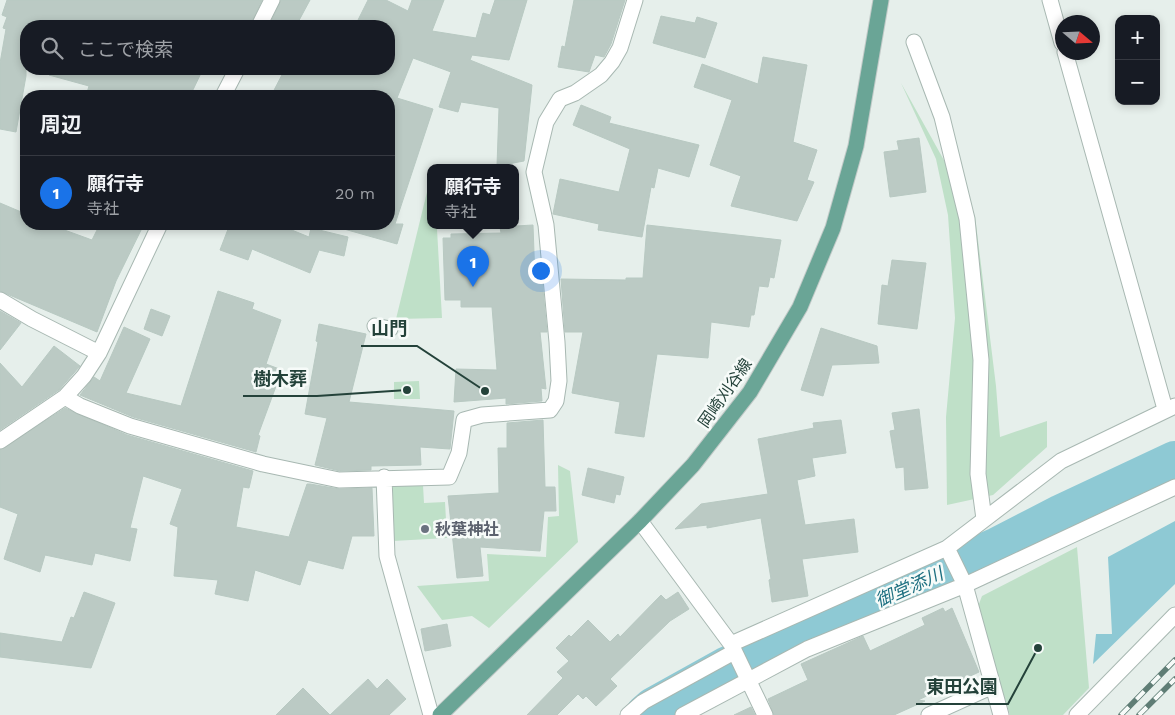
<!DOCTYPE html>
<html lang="ja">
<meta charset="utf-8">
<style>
body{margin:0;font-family:"Work Sans","Noto Sans JP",sans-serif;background:#242831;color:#f1f3f6}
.controls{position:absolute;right:15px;top:15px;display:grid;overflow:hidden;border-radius:10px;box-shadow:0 2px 8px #0003}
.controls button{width:45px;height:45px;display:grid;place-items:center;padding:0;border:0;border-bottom:1px solid #363941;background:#171b24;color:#f1f3f6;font:25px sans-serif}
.compass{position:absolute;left:1055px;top:15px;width:45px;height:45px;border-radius:50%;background:#171b24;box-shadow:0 2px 8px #0003;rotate:109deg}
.you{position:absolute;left:540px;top:270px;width:18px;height:18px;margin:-12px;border:4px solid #fff;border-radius:50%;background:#1a73e8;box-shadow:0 0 0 8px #1a73e833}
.badge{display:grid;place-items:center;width:32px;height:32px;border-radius:50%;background:#1a73e8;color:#fff;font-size:16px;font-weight:700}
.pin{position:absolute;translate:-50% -41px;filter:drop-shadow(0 1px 2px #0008)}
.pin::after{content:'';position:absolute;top:26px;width:18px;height:15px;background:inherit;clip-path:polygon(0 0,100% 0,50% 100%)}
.popup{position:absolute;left:427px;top:164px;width:92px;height:65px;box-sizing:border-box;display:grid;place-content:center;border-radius:10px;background:#171b24;filter:drop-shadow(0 1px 4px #0005);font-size:16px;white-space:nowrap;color:#9ea1a6}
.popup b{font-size:19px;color:#f1f3f6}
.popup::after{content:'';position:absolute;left:50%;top:100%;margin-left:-10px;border:10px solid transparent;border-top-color:#171b24}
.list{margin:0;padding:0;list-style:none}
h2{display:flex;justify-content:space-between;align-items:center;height:65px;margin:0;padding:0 20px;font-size:21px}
h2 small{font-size:16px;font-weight:400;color:#9ea1a6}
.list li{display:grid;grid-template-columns:32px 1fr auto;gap:15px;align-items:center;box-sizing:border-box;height:75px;padding:0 20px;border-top:1px solid #363941}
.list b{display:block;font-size:19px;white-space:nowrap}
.list p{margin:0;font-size:16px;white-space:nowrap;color:#9ea1a6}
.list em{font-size:16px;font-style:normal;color:#9ea1a6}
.icon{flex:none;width:28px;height:28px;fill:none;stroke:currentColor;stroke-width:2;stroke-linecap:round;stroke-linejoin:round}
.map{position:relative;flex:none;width:1175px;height:715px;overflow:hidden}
.search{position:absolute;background:#171b24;box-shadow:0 2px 8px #0003;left:20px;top:20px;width:375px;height:55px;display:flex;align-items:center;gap:12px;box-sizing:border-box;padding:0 18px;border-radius:20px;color:#9ea1a6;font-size:19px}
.panel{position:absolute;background:#171b24;box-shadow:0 2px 8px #0003;left:20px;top:90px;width:375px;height:140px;border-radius:20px}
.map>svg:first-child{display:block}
</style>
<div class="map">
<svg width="1175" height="715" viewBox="0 0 1175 715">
<rect width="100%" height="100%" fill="#e6efeb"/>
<path fill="#bfe0c8" d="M901 83 975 216 996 386 1000 437 1047 421V447L993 495 947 505 946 417 955 318 948 215 936 159Z
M430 191V226H472L437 229 442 318 396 319 427 192Z
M419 381 420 399H394V382Z
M558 465 570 471 578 542 489 628 472 616 442 620 417 586 489 581 487 554 546 557 548 517 559 516Z
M423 485 424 503 445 502 447 538 393 541 390 486Z
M1077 547 1089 688 1063 715H1010L977 609 982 596Z"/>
<path fill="#8ec9d4" d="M1175 521V584L1093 664 1096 634H1112L1108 557Z"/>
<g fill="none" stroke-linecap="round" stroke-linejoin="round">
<path stroke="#8ec9d4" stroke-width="42" d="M646 715 654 708 726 668 998 548 1062 515 1175 462"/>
</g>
<path fill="#bbcac4" stroke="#b8c9c2" d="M7 0H262L250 26H26V76L16 132 0 129V63L6 29 3 28 7 17 2 15Z
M281 0H310L296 26H269Z
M368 0H386L408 11 412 0H444L432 31 476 38 483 13 490 15 495 0H527L509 60 472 55 470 60 532 85 524 161 497 166 499 108 461 102 458 112 439 107 451 72 413 58 397 98 433 109 395 224H403L397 244 344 229 345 224H389V96H271L285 69H389V26H355Z
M574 0H625L611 44 604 57 595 55 589 72 558 67 562 46 565 47Z
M661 16 695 23 697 17 717 23 705 58 653 43Z
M763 57 807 65 793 142 817 150 807 180 814 182 797 221 731 206 741 176 710 165 732 100 694 87 702 64 758 84Z
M50 69H203L190 96H86L89 86 49 75Z
M581 105 611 117 609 123 699 145 689 177 658 168 654 188 651 187 642 237 598 230 599 224 553 214 560 179 619 192 630 149 573 125Z
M919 138 926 192 890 197 884 152 899 150 897 141Z
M0 203 26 214V224H48L92 240 100 224H144L116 281 97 332 0 291Z
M230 224H277L309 237 311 228 348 237 344 256 319 250 310 273 252 249 248 260 220 250Z
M533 225 535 279H542L547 332H540L546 389 541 388 542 401 506 404V398L454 402 456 369 497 370 492 307H461V300H445L443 238H451V234L501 233 500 227Z
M647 225 781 240 774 278 770 277 768 287 759 286 754 315H751L749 327 711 322 708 358 657 354 644 437 615 433 620 402 572 393 583 332H565L561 279 626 280V278H643Z
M892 260 926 263 917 329 878 324 882 285 888 286Z
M218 291 254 303 252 309 281 320 266 364 282 370 258 435 260 436 256 452 133 417 80 395 94 377 100 381 124 327 150 339 126 393 181 406Z
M151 309 170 316 162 336 144 329Z
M0 311 21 323 0 350Z
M319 324 366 334 349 402 454 411 450 449 420 447 421 465 371 466V470L340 471 315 465 327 418 305 414 318 342 316 341Z
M821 328 877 346 879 363 832 365 823 396 801 390Z
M54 346 80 366 59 390 0 430V363L22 387Z
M65 408 127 435 253 471 249 488 243 487 236 527 289 537 307 484H310L339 489 372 488 374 536H352L343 569 308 560 300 585 255 570 248 601 215 594 218 580 174 576 178 527 170 524 182 489 143 476 130 528 137 529 130 561 95 553 92 565 45 555 40 572 4 559 18 514 0 507V450Z
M919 409 928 488 905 490 904 467 896 468 890 431 895 430 892 413Z
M543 420 545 487H555L556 511H544L540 551 480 547 483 576 457 578 448 496 499 493 498 448H507V423Z
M841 420 846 453 812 458 815 476 797 480 805 525 854 519 858 552 802 559 808 596 772 602 769 580 771 579 761 518 707 528V525L675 529 701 504 768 494 758 439 814 428 813 423Z
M588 468 624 477 620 495 616 494 614 503 582 495Z
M84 592 115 603 91 668 0 657V633L62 642 71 617 74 618Z
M678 592 689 609 670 621 610 679 617 686 596 706 586 696 583 699 578 694 557 715H527L563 678 557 672 569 661 556 648 569 635 571 637 588 620 610 642 618 634 620 637 661 595 666 600Z
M943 608 945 612 952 608 979 672 918 700 925 701 894 715H774L768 699 808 680 801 664 863 636 870 651 925 625 922 618Z
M447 624 451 646 425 651 421 629Z
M368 679 377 689 387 679 406 699 389 715H330Z
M303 688 330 715H276Z
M751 707 755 715H734Z"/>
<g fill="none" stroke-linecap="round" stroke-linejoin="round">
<g stroke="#a8b8b2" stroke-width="17">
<path id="minor" d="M1050 0 1062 43
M259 26 272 0
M914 42 942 117 967 219 981 360 978 474 984 519
M1065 52 1165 409
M223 96 237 69
M0 300 32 319 99 353
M375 326 390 329
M65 397 80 406 130 426 263 464 339 480 449 477 459 453 464 420 482 415 550 410 556 401 559 381 557 342 546 225 534 172 546 122 560 99 575 93 601 75 612 62 620 48 635 0
M0 441 65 397 84 376 99 353 160 224
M384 477 387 556 431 715
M640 521 731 644 947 548 1061 461 1175 406
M947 548 965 585 1001 715
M731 644 765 715
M628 715 643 702 734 652
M683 715 807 649 965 585 1175 487
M929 715 993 686
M1077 715 1175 615"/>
</g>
<g stroke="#c2cac8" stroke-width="17">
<path id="major" d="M440 715 640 521 693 465 750 392 800 307 833 228 856 146 881 0"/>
</g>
<use href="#minor" stroke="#fff" stroke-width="15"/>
<use href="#major" stroke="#6aa596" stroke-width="15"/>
<g stroke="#5f7d75" stroke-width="5.5">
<path id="rail" d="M1121 715 1175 660
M1139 715 1175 679"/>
</g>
<use href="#rail" stroke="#f7fbf9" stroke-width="4" stroke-dasharray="11" stroke-linecap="butt"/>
</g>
<circle fill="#6b7280" stroke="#f7fbf9" stroke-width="2" cx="425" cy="529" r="5"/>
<g text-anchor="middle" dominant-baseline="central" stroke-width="5" stroke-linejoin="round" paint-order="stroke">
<g font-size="16" fill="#24423a" stroke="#f7fbf9">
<text transform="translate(725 393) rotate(-55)">岡崎刈谷線</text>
</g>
<g font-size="16" font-weight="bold" fill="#5b616d" stroke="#f7fbf9" text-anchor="start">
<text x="435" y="529">秋葉神社</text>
</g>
<g font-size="18" font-style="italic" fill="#1c6f80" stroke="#f7fbf9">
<text transform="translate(909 587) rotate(-24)">御堂添川</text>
</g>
</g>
<path fill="none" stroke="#24423a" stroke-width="2" d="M485 391L417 346H361M407 390L317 396H243M1038 648L1008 704H916"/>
<g fill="#24423a" stroke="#f7fbf9" stroke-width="2">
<circle cx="485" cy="391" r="5"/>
<circle cx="407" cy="390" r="5"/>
<circle cx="1038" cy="648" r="5"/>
</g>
<g font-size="18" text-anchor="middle" font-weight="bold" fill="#24423a" stroke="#f7fbf9" stroke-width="5" stroke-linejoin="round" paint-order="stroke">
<text x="389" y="335">山門</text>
<text x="280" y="385">樹木葬</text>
<text x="962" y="693">東田公園</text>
</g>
</svg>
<div class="controls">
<button>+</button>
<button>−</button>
</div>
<svg class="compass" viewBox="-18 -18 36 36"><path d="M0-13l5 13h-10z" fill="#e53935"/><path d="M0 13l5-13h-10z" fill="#9ea1a6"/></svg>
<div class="you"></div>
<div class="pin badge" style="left:473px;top:287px">1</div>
<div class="popup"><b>願行寺</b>寺社</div>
<div class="search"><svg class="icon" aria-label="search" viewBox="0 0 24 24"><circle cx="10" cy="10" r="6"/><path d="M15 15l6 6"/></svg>ここで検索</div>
<section class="panel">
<h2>周辺<small></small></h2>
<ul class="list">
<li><span class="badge">1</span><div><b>願行寺</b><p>寺社</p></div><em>20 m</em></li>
</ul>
</section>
</div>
